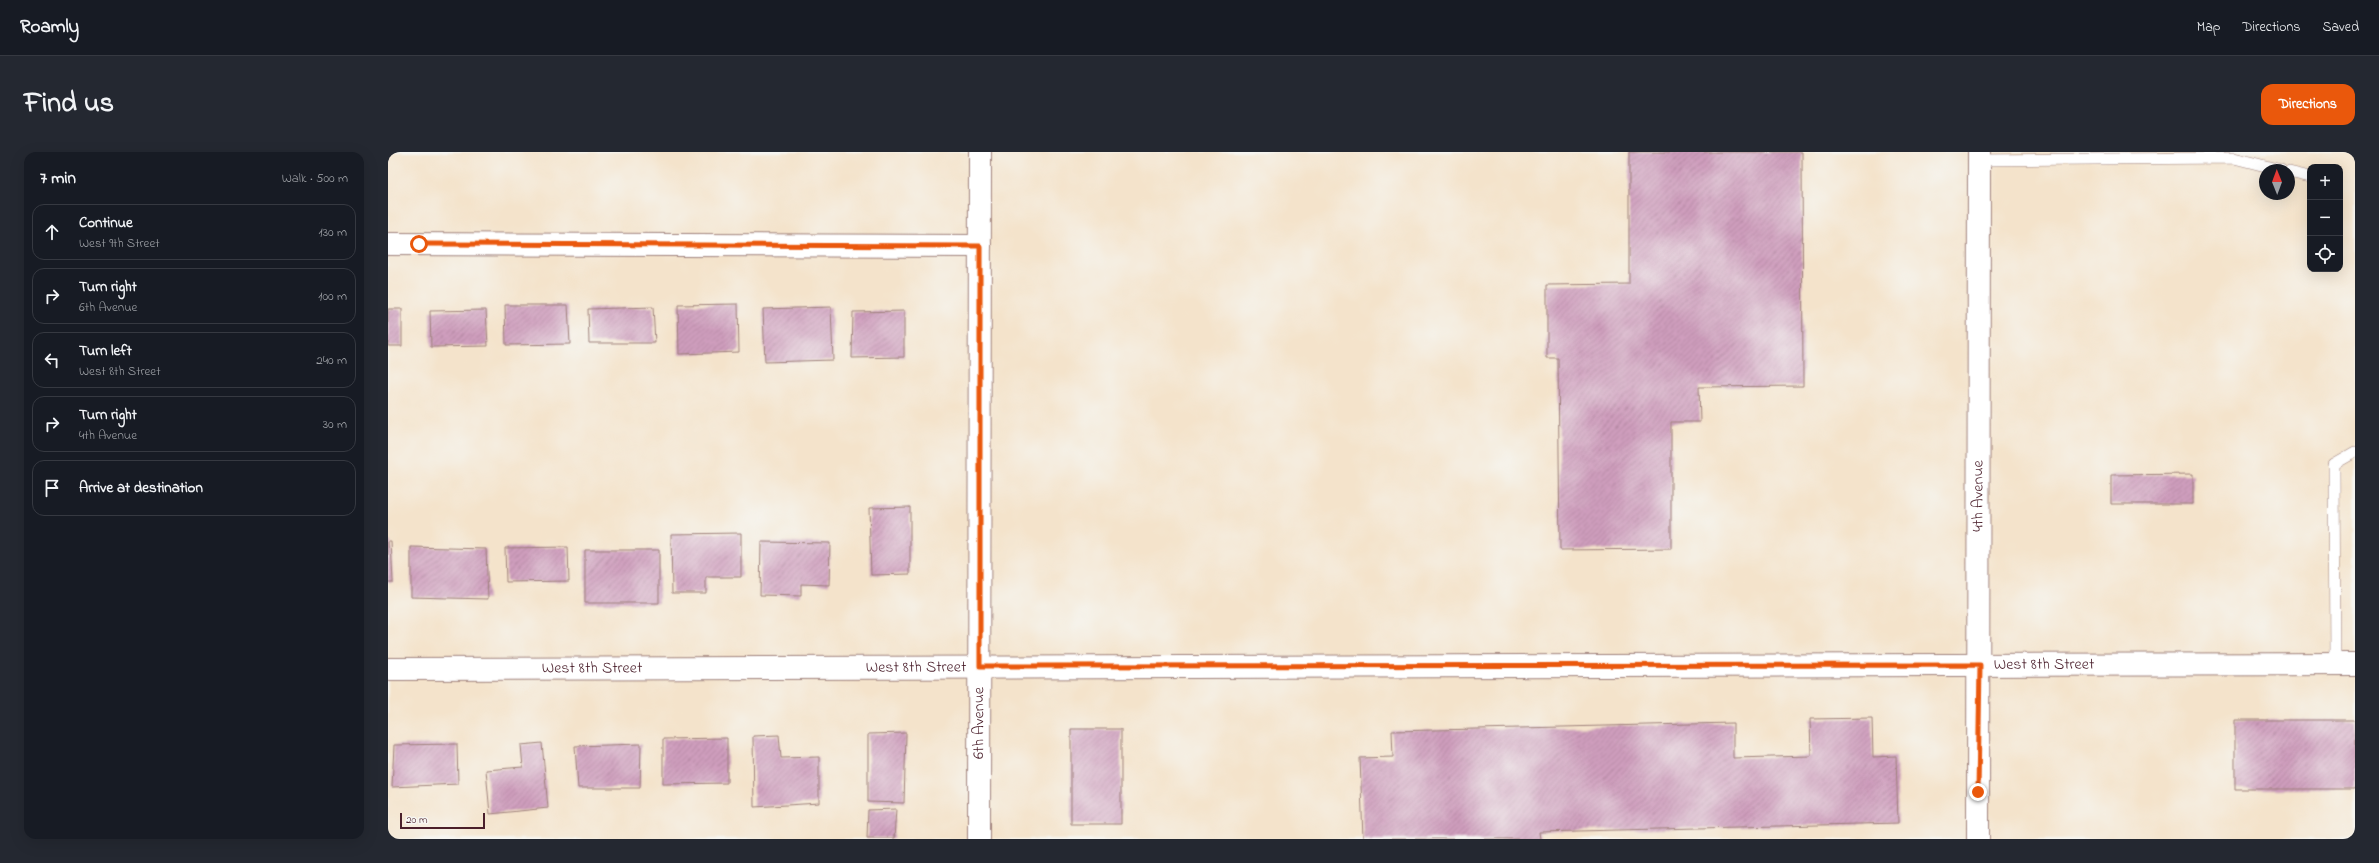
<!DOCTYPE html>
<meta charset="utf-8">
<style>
body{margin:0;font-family:"Indie Flower",sans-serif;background:#242831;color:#f1f3f6}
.controls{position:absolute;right:12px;top:12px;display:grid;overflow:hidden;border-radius:8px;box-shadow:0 4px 16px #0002}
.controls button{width:36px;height:36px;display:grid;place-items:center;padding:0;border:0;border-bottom:1px solid #363941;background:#171b24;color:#f1f3f6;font:20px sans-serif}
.compass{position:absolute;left:1871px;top:12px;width:36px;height:36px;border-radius:50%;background:#171b24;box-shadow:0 4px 16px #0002;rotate:359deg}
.scale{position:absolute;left:12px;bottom:10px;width:85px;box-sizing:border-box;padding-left:4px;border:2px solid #4a1f2b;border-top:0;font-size:11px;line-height:14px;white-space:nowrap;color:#4a1f2b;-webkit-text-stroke:3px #f6f6f2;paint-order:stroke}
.stop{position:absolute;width:12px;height:12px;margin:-9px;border:3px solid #ea580c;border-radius:50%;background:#fff}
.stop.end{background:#ea580c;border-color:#fff;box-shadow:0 1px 4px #0008}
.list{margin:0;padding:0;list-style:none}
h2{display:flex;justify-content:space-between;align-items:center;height:52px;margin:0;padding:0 16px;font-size:17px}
h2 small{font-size:13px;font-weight:400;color:#9ea1a6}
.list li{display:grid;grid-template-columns:26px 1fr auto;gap:12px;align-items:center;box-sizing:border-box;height:56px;margin:0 8px 8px;padding:0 8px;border:1px solid #363941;border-radius:12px}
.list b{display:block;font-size:15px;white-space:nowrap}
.list p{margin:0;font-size:13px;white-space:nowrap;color:#9ea1a6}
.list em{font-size:13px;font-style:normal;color:#9ea1a6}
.icon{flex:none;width:22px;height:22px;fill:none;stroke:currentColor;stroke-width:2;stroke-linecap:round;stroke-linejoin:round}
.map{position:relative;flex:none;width:1967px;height:687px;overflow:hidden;border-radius:12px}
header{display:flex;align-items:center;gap:24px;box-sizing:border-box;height:56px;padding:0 20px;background:#171b24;border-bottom:1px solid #363941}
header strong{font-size:19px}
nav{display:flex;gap:22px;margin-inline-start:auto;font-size:14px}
.intro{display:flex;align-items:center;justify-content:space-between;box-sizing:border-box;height:96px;padding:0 24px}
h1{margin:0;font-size:28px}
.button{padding:10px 18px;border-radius:12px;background:#ea580c;color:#fff;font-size:14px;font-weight:700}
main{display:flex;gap:24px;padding:0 24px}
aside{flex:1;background:#171b24;border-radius:12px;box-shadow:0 4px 16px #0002}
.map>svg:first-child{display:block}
</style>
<header>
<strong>Roamly</strong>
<nav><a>Map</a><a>Directions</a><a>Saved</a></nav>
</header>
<div class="intro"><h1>Find us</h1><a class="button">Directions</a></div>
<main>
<aside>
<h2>7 min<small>Walk · 500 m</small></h2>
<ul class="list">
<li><svg class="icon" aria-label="ahead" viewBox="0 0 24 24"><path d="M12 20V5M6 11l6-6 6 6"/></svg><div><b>Continue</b><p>West 9th Street</p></div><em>130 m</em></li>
<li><svg class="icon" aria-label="right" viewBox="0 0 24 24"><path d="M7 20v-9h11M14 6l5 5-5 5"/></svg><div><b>Turn right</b><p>6th Avenue</p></div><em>100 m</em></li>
<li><svg class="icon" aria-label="left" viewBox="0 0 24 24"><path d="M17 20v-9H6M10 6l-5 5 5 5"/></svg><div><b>Turn left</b><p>West 8th Street</p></div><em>240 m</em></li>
<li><svg class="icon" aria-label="right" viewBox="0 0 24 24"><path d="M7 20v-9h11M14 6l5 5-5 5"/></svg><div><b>Turn right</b><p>4th Avenue</p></div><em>30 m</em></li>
<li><svg class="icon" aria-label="arrive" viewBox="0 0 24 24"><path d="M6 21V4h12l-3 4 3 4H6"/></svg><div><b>Arrive at destination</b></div></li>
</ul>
</aside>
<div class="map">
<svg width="1967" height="687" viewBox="0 0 1967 687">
<defs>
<pattern id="building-hatch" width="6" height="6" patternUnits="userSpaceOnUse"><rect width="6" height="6" fill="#cf9ebd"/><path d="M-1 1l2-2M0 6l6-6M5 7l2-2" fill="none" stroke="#aa809a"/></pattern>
</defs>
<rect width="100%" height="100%" fill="#f6f6f2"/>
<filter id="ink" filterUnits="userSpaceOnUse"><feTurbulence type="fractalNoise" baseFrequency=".025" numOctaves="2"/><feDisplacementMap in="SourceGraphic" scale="8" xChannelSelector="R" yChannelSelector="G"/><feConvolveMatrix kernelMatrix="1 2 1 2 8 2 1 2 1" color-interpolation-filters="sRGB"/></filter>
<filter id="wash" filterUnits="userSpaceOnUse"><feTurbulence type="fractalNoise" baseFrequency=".012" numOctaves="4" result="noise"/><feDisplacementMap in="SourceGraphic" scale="16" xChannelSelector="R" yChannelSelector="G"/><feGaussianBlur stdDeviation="0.9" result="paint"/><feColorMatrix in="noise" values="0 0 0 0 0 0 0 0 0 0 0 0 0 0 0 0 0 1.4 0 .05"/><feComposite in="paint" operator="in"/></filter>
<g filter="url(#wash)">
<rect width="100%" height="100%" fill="#f4e3cb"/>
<g id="blocks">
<path fill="url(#building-hatch)" d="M1241 0H1414L1415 234 1311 235 1312 270H1283V397L1172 398 1170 206H1159V133L1241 132Z
M350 152 351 200 291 202 290 153Z
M117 153H180L182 192 118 193Z
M265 155 267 191H201L200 157Z
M443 155 445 208 377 210 375 157Z
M0 157H14V194H0Z
M98 158 100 194 43 195 42 159Z
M516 159V205L464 206 465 160Z
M1805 322V352H1723V323Z
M522 355V422L483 423 481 356Z
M353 381V425H318V441H284L283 382Z
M0 389H3L5 430H0Z
M373 390 442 391 441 433 413 432V444L372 443Z
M23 395 98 397 100 447 23 445Z
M180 395 181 429 118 430 117 396Z
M197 398H271V451H197Z
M1484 566 1485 605 1508 604 1510 671 1151 680 1152 687H975L972 606 1005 605 1004 579 1345 571V606L1423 604 1422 567Z
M1847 568H1967V637H1847Z
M683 577H733V672H683Z
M518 581 516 651 480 650V582Z
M391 583 393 606 431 605V651L366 655 365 584Z
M339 586V631L275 632V587Z
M154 591 160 656 102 662 98 618 135 615 133 593Z
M69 592 70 632 4 635 6 593Z
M253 592 252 636H190L187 594Z
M508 657 506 686H479L480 658Z"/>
</g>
</g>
<g filter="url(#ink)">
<use href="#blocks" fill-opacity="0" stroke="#9f817b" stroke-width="1"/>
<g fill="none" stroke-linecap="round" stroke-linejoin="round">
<g stroke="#9f817b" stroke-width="12">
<path id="service" d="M1591 8 1846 6 1893 18
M1901 20 1922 25
M1947 512 1946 312 1967 300"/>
</g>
<g stroke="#9f817b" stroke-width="24">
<g id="minor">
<path d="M0 92 592 94"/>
<path id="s1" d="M591 687 592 0"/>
<path id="s2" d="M1590 687 1591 0"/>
</g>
</g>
<g stroke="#9f817b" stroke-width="24">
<g id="tertiary">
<path id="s3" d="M0 517 1967 512"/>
</g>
</g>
<use href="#service" stroke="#fff" stroke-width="11"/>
<use href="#minor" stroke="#fff" stroke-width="22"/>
<use href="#tertiary" stroke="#fff" stroke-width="22"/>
</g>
</g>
<g fill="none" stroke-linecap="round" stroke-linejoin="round" filter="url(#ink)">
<path stroke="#ea580c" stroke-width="5" d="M31 92 592 94V514L1592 513 1590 640"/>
</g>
<g text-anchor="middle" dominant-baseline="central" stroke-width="4" stroke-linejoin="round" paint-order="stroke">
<g font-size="16" fill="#4a1f2b" stroke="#f6f6f2">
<text stroke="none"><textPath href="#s2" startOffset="343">4th Avenue</textPath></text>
<text stroke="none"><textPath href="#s3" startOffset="1656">West 8th Street</textPath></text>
<text stroke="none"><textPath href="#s3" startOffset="528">West 8th Street</textPath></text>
<text stroke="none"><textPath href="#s3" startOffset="204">West 8th Street</textPath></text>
<text stroke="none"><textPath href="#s1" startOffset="116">6th Avenue</textPath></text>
</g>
</g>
</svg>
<div class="controls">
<button>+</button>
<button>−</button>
<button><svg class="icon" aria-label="locate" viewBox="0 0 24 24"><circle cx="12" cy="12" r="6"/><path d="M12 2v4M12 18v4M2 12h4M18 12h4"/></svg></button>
</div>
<svg class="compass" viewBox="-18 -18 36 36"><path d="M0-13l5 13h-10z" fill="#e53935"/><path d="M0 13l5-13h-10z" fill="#9ea1a6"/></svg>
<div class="scale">20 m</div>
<div class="stop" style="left:31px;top:92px"></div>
<div class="stop end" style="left:1590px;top:640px"></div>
</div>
</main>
